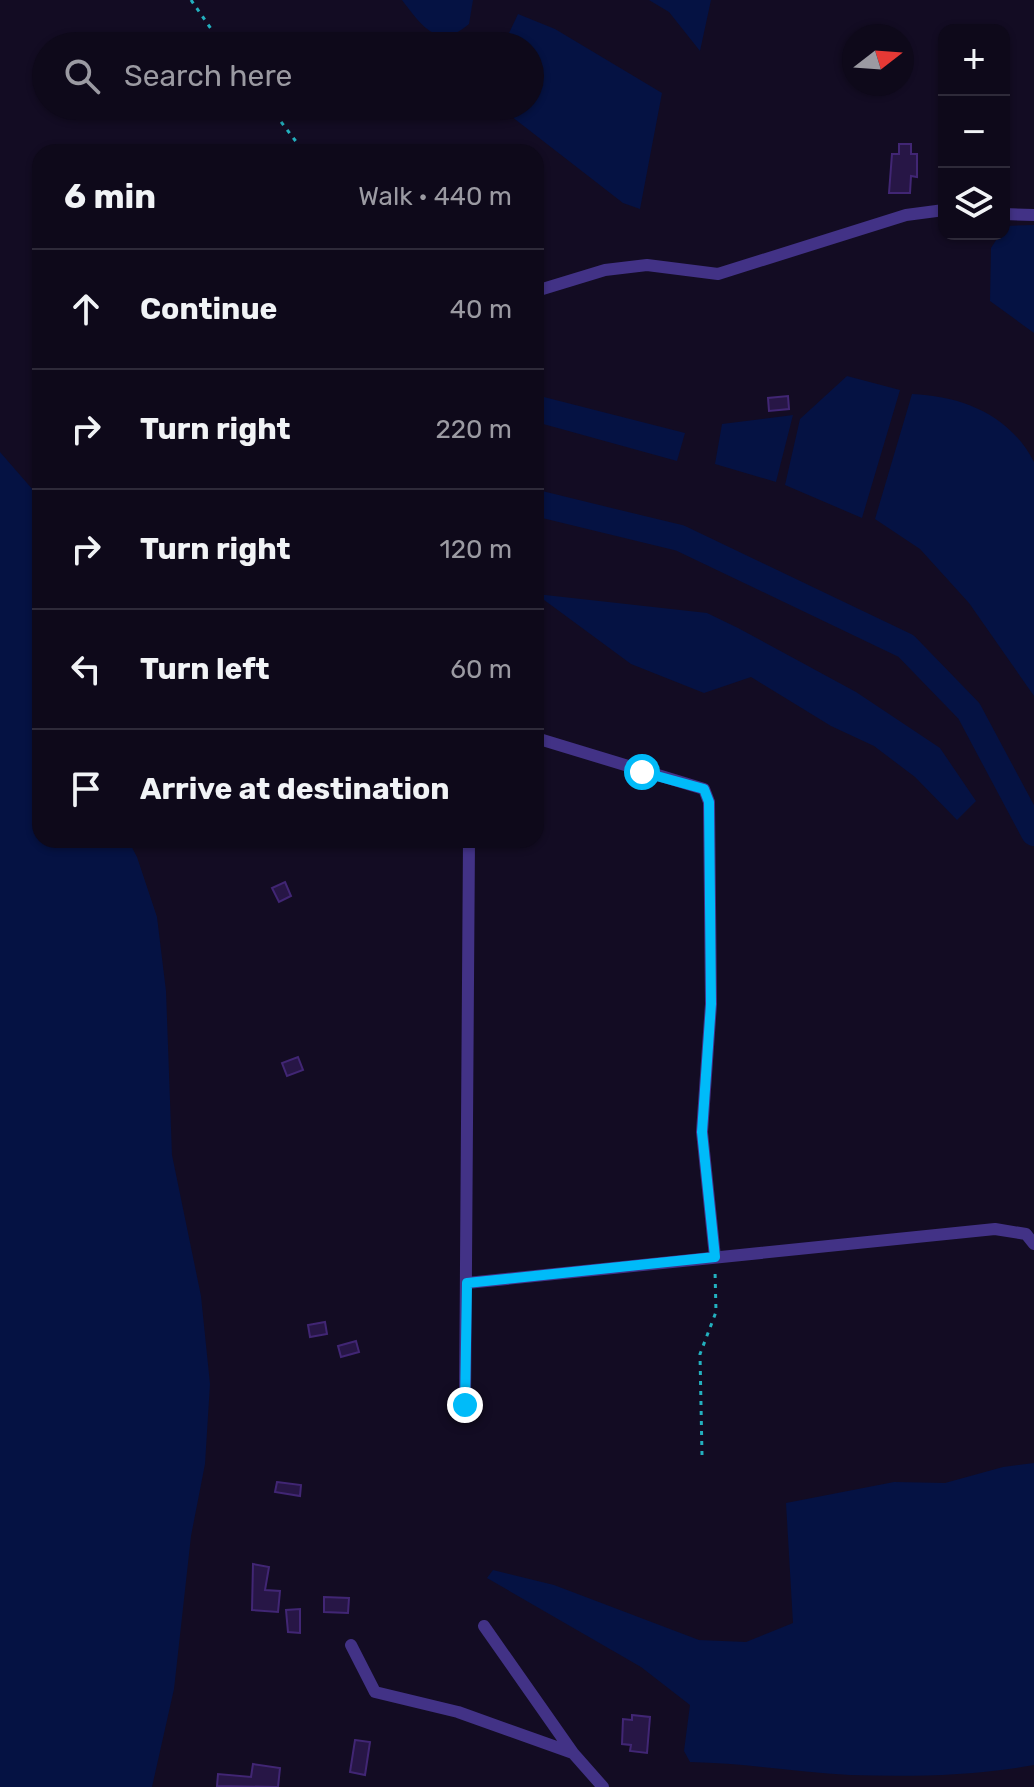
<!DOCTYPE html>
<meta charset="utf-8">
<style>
body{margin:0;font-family:Rubik,sans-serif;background:#171223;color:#f1f3f6}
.controls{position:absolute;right:24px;top:24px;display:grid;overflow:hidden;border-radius:16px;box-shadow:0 2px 6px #0004}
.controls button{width:72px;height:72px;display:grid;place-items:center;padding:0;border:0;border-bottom:2px solid #2e2a39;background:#0e091a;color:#f1f3f6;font:40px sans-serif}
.compass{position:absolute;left:842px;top:24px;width:72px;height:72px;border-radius:50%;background:#0e091a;box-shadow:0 2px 6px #0004;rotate:73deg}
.stop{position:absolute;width:24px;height:24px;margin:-18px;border:6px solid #00bbf9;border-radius:50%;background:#fff}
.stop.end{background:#00bbf9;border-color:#fff;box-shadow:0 2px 8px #0008}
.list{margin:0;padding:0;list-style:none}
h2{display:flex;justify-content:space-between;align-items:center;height:104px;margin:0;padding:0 32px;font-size:34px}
h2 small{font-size:26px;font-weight:400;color:#9b9aa2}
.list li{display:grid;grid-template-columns:52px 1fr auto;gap:24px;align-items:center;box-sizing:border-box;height:120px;padding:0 32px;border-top:2px solid #2e2a39}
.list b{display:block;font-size:30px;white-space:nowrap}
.list em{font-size:26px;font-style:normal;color:#9b9aa2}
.icon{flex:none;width:44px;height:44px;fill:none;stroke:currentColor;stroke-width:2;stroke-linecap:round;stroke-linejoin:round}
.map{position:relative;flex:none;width:1034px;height:1787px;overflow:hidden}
.search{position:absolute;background:#0e091a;box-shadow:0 2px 6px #0004;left:32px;top:32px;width:512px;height:88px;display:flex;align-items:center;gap:20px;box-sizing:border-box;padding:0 28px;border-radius:44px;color:#9b9aa2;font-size:30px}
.panel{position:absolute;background:#0e091a;box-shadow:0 2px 6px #0004;left:32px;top:144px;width:512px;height:704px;border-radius:24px}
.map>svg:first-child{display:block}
</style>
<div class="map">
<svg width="1034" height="1787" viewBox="0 0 1034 1787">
<rect width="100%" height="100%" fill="#130c23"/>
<path fill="#051243" d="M402 0H473L469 24C438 51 422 26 402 0Z
M649 0H711L700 51 669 12Z
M518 14 555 29 662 93 640 209 623 203 498 106H530V46H503Z
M1034 225V333L990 301 991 248 1000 234H1004L1005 226Z
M847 376 900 390 862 518 785 485 800 419Z
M912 394C962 396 1010 415 1034 462V696L969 603 920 549 875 519Z
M536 395 685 433 677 461 536 422Z
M793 415 776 482 715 464 722 424Z
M0 452 40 498V840H128L137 857 157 917 166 991 172 1155 201 1296 210 1384 205 1464 191 1536 174 1689 152 1787H0Z
M536 594 707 613 738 628 856 692 940 748 976 801 957 820 915 777 874 746 831 726 751 677 704 693 631 664Z
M1034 1463V1765C975 1776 910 1777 850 1775 796 1772 744 1763 690 1762L684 1751 690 1705 641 1667 487 1578 493 1570 554 1585 699 1640 746 1642 793 1623 786 1503 894 1482 945 1483 1003 1467Z"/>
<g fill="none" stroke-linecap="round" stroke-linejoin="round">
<path stroke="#051243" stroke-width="26" d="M536 503 680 538 906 646 969 711 1034 833"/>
</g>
<path fill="#271646" stroke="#412674" stroke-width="2" d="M899 144H911V154H917V177L911 176 910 193H889L892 154H899Z
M788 396 789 409 769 411 768 398Z
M285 882 291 896 279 902 272 888Z
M298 1057 303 1070 287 1076 282 1063Z
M325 1322 327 1334 310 1337 308 1325Z
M356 1341 359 1352 341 1357 338 1346Z
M277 1482 301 1485 300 1496 275 1492Z
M253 1564 269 1567 265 1590 280 1591 278 1612 252 1610Z
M324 1597 349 1598 348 1613 324 1612Z
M300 1609V1633L288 1632 286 1610Z
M632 1715 650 1717 647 1753 630 1751 631 1745 622 1744 623 1719 632 1720Z
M355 1740 370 1742 365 1775 350 1772Z
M253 1764 280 1768 278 1787 217 1786 218 1774 251 1777Z"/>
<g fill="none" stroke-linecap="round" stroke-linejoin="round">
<path stroke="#23b0be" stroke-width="3" stroke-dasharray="4 6" stroke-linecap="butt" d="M191 0 223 46
M269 106 304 152
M702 1455 700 1354 716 1312 715 1270"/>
<path stroke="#423286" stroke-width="12" d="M1004 214 1034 215
M536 291 605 270 647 265 718 274 906 215 944 210
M536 738 704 789 709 802 711 1004 702 1132 715 1257
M399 840H428
M467 1283 995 1229 1026 1234 1034 1244
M465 1405 469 840
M484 1626 573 1753 603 1787
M351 1645 375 1692 458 1712 573 1753"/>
</g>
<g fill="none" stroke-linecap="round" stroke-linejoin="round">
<path stroke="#00bbf9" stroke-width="10" d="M465 1405 467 1283 715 1257 702 1132 711 1004 709 802 704 789 642 772"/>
</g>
</svg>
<div class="controls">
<button>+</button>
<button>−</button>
<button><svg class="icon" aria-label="layers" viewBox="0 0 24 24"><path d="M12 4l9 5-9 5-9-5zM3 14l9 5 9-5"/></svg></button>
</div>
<svg class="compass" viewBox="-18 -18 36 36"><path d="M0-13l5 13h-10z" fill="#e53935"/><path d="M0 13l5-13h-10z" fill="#9b9aa2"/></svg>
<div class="stop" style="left:642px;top:772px"></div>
<div class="stop end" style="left:465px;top:1405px"></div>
<div class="search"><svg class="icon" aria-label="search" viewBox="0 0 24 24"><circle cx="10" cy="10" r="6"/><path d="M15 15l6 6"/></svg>Search here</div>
<section class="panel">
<h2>6 min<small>Walk · 440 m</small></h2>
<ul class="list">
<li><svg class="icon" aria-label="ahead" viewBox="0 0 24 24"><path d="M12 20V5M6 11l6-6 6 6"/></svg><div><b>Continue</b></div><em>40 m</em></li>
<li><svg class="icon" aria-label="right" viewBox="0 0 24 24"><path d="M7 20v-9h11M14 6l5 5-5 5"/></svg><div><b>Turn right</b></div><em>220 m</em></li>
<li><svg class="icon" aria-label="right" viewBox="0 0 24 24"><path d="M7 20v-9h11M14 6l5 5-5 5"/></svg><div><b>Turn right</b></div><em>120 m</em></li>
<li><svg class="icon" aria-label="left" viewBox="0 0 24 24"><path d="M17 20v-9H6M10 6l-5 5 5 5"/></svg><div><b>Turn left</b></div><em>60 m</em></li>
<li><svg class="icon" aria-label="arrive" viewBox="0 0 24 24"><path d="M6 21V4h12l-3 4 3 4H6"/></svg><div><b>Arrive at destination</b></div></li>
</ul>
</section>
</div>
